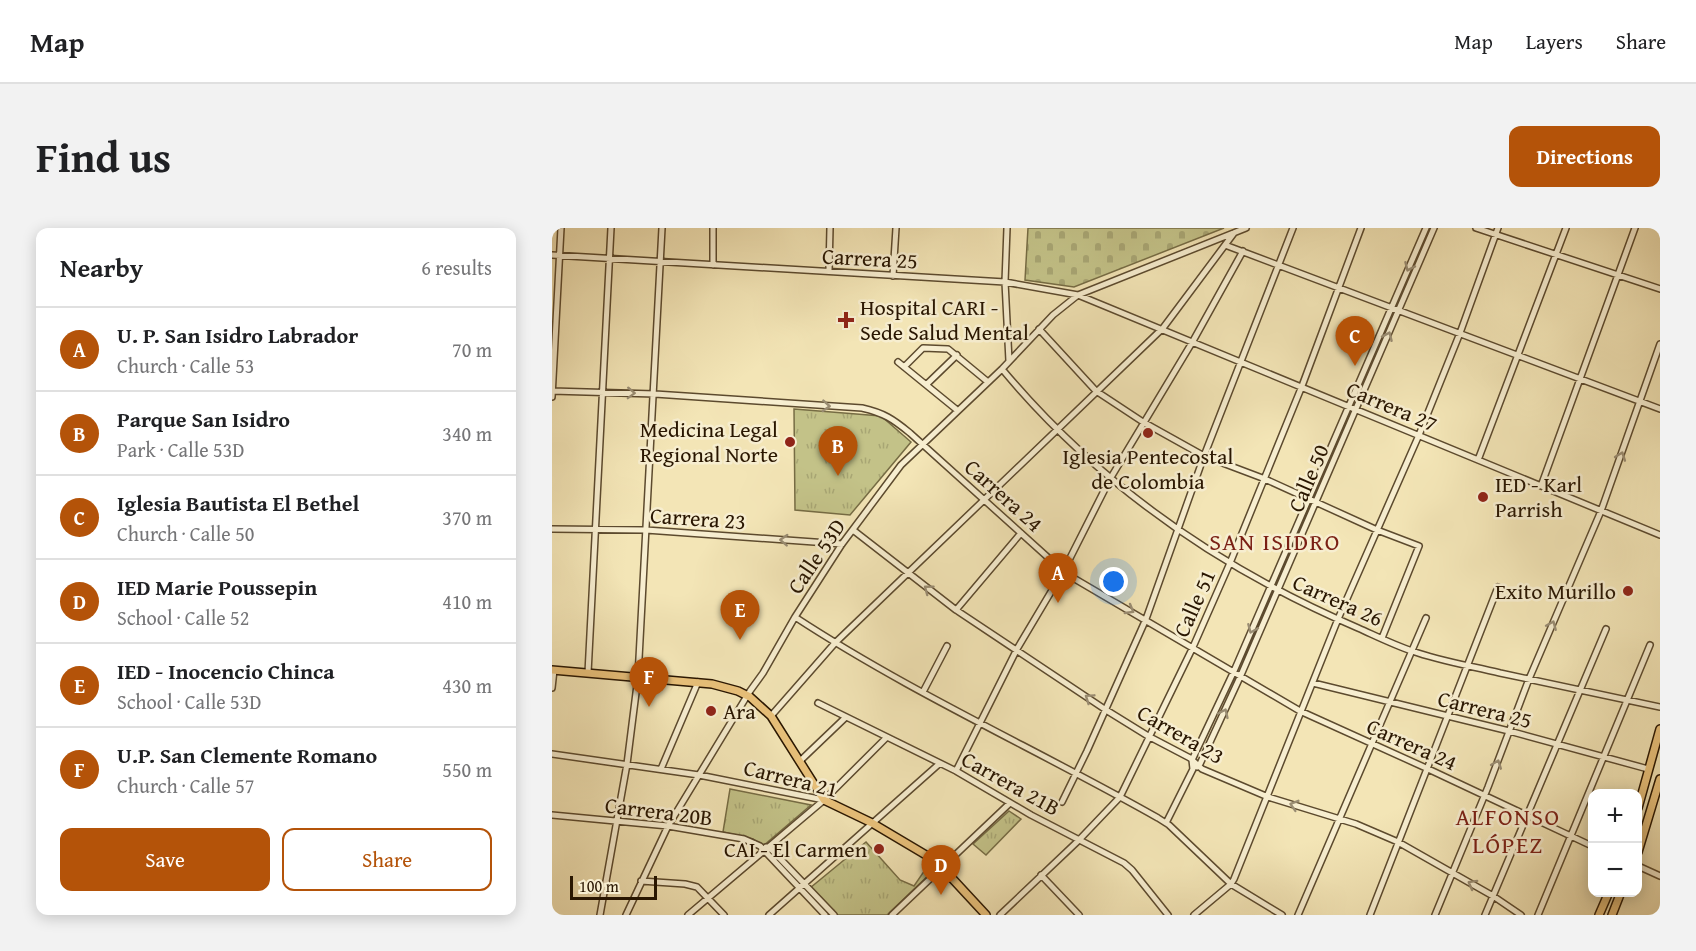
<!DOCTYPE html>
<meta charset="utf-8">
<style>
body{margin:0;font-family:"Gentium Book Plus",serif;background:#f2f2f2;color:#202124}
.controls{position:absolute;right:18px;bottom:18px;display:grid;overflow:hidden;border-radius:12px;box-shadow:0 3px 15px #0003}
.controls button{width:54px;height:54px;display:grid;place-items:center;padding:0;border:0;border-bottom:2px solid #e0e0e0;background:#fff;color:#202124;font:30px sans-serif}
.scale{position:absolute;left:18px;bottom:15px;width:87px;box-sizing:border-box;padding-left:6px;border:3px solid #291601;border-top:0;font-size:16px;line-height:21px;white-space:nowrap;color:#291601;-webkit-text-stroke:4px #f7eed0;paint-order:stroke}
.you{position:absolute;left:562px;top:354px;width:21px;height:21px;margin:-15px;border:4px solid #fff;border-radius:50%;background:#1a73e8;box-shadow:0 0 0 9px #1a73e833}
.badge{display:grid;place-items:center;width:39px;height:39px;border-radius:50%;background:#b45309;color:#fff;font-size:20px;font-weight:700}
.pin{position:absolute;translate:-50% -50px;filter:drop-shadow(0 2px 3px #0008)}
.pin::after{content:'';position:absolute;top:32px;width:21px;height:18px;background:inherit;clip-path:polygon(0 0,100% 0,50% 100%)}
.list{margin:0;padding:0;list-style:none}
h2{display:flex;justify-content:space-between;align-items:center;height:78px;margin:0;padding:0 24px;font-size:26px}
h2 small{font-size:20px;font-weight:400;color:#757577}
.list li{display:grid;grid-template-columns:39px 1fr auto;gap:18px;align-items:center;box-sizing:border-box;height:84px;padding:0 24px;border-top:2px solid #e0e0e0}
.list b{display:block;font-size:22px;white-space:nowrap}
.list p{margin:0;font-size:20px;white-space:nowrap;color:#757577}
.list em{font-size:20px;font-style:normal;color:#757577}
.actions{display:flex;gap:12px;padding:18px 24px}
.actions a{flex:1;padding:14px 0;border:2px solid #b45309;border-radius:12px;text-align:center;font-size:21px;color:#b45309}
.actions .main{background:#b45309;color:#fff}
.map{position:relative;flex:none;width:1108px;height:687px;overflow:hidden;border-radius:12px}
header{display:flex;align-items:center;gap:36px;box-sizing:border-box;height:84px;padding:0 30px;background:#fff;border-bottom:2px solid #e0e0e0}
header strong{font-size:28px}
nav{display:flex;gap:33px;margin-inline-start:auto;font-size:21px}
.intro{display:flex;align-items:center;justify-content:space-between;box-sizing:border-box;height:144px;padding:0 36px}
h1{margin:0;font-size:42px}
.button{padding:15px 27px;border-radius:12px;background:#b45309;color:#fff;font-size:21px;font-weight:700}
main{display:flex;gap:36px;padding:0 36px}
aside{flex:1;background:#fff;border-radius:12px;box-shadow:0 3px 15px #0003}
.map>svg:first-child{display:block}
</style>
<header>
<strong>Map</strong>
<nav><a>Map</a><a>Layers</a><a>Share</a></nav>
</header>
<div class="intro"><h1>Find us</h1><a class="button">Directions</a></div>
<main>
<aside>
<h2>Nearby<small>6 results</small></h2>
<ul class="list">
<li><span class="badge">A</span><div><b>U. P. San Isidro Labrador</b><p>Church · Calle 53</p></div><em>70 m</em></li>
<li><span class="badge">B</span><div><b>Parque San Isidro</b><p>Park · Calle 53D</p></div><em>340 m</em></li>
<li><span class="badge">C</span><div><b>Iglesia Bautista El Bethel</b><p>Church · Calle 50</p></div><em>370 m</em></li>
<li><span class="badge">D</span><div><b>IED Marie Poussepin</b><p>School · Calle 52</p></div><em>410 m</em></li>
<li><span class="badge">E</span><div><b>IED - Inocencio Chinca</b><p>School · Calle 53D</p></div><em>430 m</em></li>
<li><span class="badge">F</span><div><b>U.P. San Clemente Romano</b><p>Church · Calle 57</p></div><em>550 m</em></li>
</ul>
<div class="actions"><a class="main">Save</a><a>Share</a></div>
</aside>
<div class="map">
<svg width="1108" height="687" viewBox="0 0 1108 687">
<defs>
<pattern id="cemetery-stones" width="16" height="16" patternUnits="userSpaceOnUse" patternTransform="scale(1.5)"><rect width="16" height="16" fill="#c3c288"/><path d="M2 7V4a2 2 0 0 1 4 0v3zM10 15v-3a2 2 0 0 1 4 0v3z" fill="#a8a674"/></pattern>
<pattern id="park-tufts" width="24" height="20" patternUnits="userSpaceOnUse" patternTransform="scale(1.5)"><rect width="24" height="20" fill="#c3c288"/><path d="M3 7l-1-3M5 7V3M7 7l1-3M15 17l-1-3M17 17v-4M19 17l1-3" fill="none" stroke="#a8a674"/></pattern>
</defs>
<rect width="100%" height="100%" fill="#f3e5b6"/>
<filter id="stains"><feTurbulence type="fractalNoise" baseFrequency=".00333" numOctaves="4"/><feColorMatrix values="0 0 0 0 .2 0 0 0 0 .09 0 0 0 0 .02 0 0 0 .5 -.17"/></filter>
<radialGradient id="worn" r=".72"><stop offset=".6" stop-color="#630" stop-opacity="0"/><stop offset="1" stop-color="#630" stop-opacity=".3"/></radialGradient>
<path fill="url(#cemetery-stones)" stroke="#766c44" stroke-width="1.5" d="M476 0H672L522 59 473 52Z"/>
<path fill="url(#park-tufts)" stroke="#766c44" stroke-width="1.5" d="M242 181 329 188 359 214 298 287 243 282Z
M178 561 259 577 211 618 201 611 171 604Z
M457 583 469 591 434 627 421 616Z
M314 614 348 652 362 658 377 636 383 641 335 687H285L258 660Z"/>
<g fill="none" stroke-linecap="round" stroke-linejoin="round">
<g stroke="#5c4a2e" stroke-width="8">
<path id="minor" d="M455 0 453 54 457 133
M924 0 1108 61
M673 17 1108 181
M0 27 453 54 526 67 1108 307
M161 37V0
M277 43 278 0
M341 48 344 0
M487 101 544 163 591 194 652 228 713 251 825 302 867 318 830 410
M346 134 405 182
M352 139 371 120 396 121 436 154
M450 141C546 256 668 341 806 400 824 408 842 417 860 423 888 433 919 438 948 445 1002 456 1055 468 1108 479
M375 156 405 127
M0 163 103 166 310 180C332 185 341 191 358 205L501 334 523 351 748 483 874 540 1040 618
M0 169 9 0
M926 232 1014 0
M989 258 1083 0
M0 301 94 302 290 316
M301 302 404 382 554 482 596 508 638 530 650 541 716 569 804 596 846 614 941 668 969 687
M404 382 469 305
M243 389C359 465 486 522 606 590L617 597 679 656 730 687
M36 445 59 0
M761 455 957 503 1096 541
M0 460 2 442
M371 464 395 418
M266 475 404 543 479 587 572 635 580 642 616 687
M219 488 283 415 611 100 682 5
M0 526 147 547 272 572
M248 533 294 489
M645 539 647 538 689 447 882 0
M109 541 146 454
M404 543 465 421 512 342 558 251 641 113 691 23
M510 574 535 523 594 391 652 228 741 0
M0 587 116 598 192 611 208 618 273 687
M614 595 641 541 640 532 682 443 874 0
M214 619H217L282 687
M1086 638 1108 648
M489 647 527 687
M89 653 133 656 145 659 172 687
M48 687 75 536 86 449 110 0
M74 687 116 598 198 463 211 445 243 389 290 316 349 237 450 141 501 87 526 67 694 0
M136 687 272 572 334 510
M217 687 387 536
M340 687 458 575
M448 687 526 613 568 569 641 419 678 335 750 158 809 0
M642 687 679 656 682 651 786 391 867 207 908 105 946 0
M746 687 874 390
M818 687 946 359
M883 687 936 559 977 451 1049 283 1108 116
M933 687 1054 401
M986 687 1098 417"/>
</g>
<g stroke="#291601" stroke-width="10">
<path id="major" d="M0 442 160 456 186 463 198 469 219 488 272 572 320 595 384 633 434 687
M1086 580 1108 501
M1086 624 1108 551
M1047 687 1057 664
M1060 687 1069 664"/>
</g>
<use href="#minor" stroke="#f7eed0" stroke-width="5"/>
<use href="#major" stroke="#eac27b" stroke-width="7"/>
</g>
<defs><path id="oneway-chevron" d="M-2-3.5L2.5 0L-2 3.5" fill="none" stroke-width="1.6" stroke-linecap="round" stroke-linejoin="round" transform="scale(1.5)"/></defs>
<g stroke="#9a8d73">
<use href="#oneway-chevron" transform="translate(857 39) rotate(114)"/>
<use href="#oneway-chevron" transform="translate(836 108) rotate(-66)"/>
<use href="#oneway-chevron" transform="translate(79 165) rotate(2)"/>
<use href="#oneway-chevron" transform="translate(274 178) rotate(4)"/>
<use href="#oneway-chevron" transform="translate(1069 228) rotate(-70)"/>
<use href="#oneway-chevron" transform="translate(232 312) rotate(-177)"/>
<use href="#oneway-chevron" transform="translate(376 361) rotate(-143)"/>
<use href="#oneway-chevron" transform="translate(578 382) rotate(30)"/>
<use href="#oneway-chevron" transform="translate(1000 397) rotate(-67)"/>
<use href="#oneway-chevron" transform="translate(700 401) rotate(113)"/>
<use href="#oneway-chevron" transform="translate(537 470) rotate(-146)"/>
<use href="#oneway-chevron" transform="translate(672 485) rotate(-65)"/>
<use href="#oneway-chevron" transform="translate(945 536) rotate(-69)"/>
<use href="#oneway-chevron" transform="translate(742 577) rotate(-163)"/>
<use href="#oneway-chevron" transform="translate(920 656) rotate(-151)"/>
</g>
<g fill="#8f2418" stroke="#f7eed0" stroke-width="2">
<path d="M291 83h6v6h6v6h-6v6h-6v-6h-6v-6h6z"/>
<circle cx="596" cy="205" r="6"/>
<circle cx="238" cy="214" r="6"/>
<circle cx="931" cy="269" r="6"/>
<circle cx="1076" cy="363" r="6"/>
<circle cx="159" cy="483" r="6"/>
<circle cx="327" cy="621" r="6"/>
</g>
<g text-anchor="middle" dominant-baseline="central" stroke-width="5" stroke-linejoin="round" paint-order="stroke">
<g font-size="22" fill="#291601" stroke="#f7eed0">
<text transform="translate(318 30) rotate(3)">Carrera 25</text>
<text transform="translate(840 178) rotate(23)">Carrera 27</text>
<text transform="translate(756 250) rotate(-67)">Calle 50</text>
<text transform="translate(452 267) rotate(42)">Carrera 24</text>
<text transform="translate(146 290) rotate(4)">Carrera 23</text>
<text transform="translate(264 328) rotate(-56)">Calle 53D</text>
<text transform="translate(786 372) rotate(24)">Carrera 26</text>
<text transform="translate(642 375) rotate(-66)">Calle 51</text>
<text transform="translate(933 481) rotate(14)">Carrera 25</text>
<text transform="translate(629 506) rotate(30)">Carrera 23</text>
<text transform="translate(860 516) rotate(24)">Carrera 24</text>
<text transform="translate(239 550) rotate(14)">Carrera 21</text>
<text transform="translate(459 555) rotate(29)">Carrera 21B</text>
<text transform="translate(107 583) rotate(7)">Carrera 20B</text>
</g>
<g font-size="22" fill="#291601" stroke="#f7eed0" text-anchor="start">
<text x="308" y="79">Hospital CARI -<tspan x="308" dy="25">Sede Salud Mental</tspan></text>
<text x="226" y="201" text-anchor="end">Medicina Legal<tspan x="226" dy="25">Regional Norte</tspan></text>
<text x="596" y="228" text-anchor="middle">Iglesia Pentecostal<tspan x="596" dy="25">de Colombia</tspan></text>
<text x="943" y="256">IED - Karl<tspan x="943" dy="25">Parrish</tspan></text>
<text x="1064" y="363" text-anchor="end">Exito Murillo</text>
<text x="171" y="483">Ara</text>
<text x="315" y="621" text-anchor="end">CAI - El Carmen</text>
</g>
<g font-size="24" letter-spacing="1.5" fill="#7a1f14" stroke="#f7eed0">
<text x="723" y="313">SAN ISIDRO</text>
<text x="956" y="588">ALFONSO<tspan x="956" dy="28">LÓPEZ</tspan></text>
</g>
</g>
<rect width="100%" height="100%" filter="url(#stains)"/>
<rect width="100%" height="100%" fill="url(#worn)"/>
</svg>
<div class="controls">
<button>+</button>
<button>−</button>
</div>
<div class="scale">100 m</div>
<div class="you"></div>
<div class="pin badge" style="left:506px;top:375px">A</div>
<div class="pin badge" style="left:286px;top:248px">B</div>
<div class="pin badge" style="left:803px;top:138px">C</div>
<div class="pin badge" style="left:389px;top:667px">D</div>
<div class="pin badge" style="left:188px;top:412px">E</div>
<div class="pin badge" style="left:97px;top:479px">F</div>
</div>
</main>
